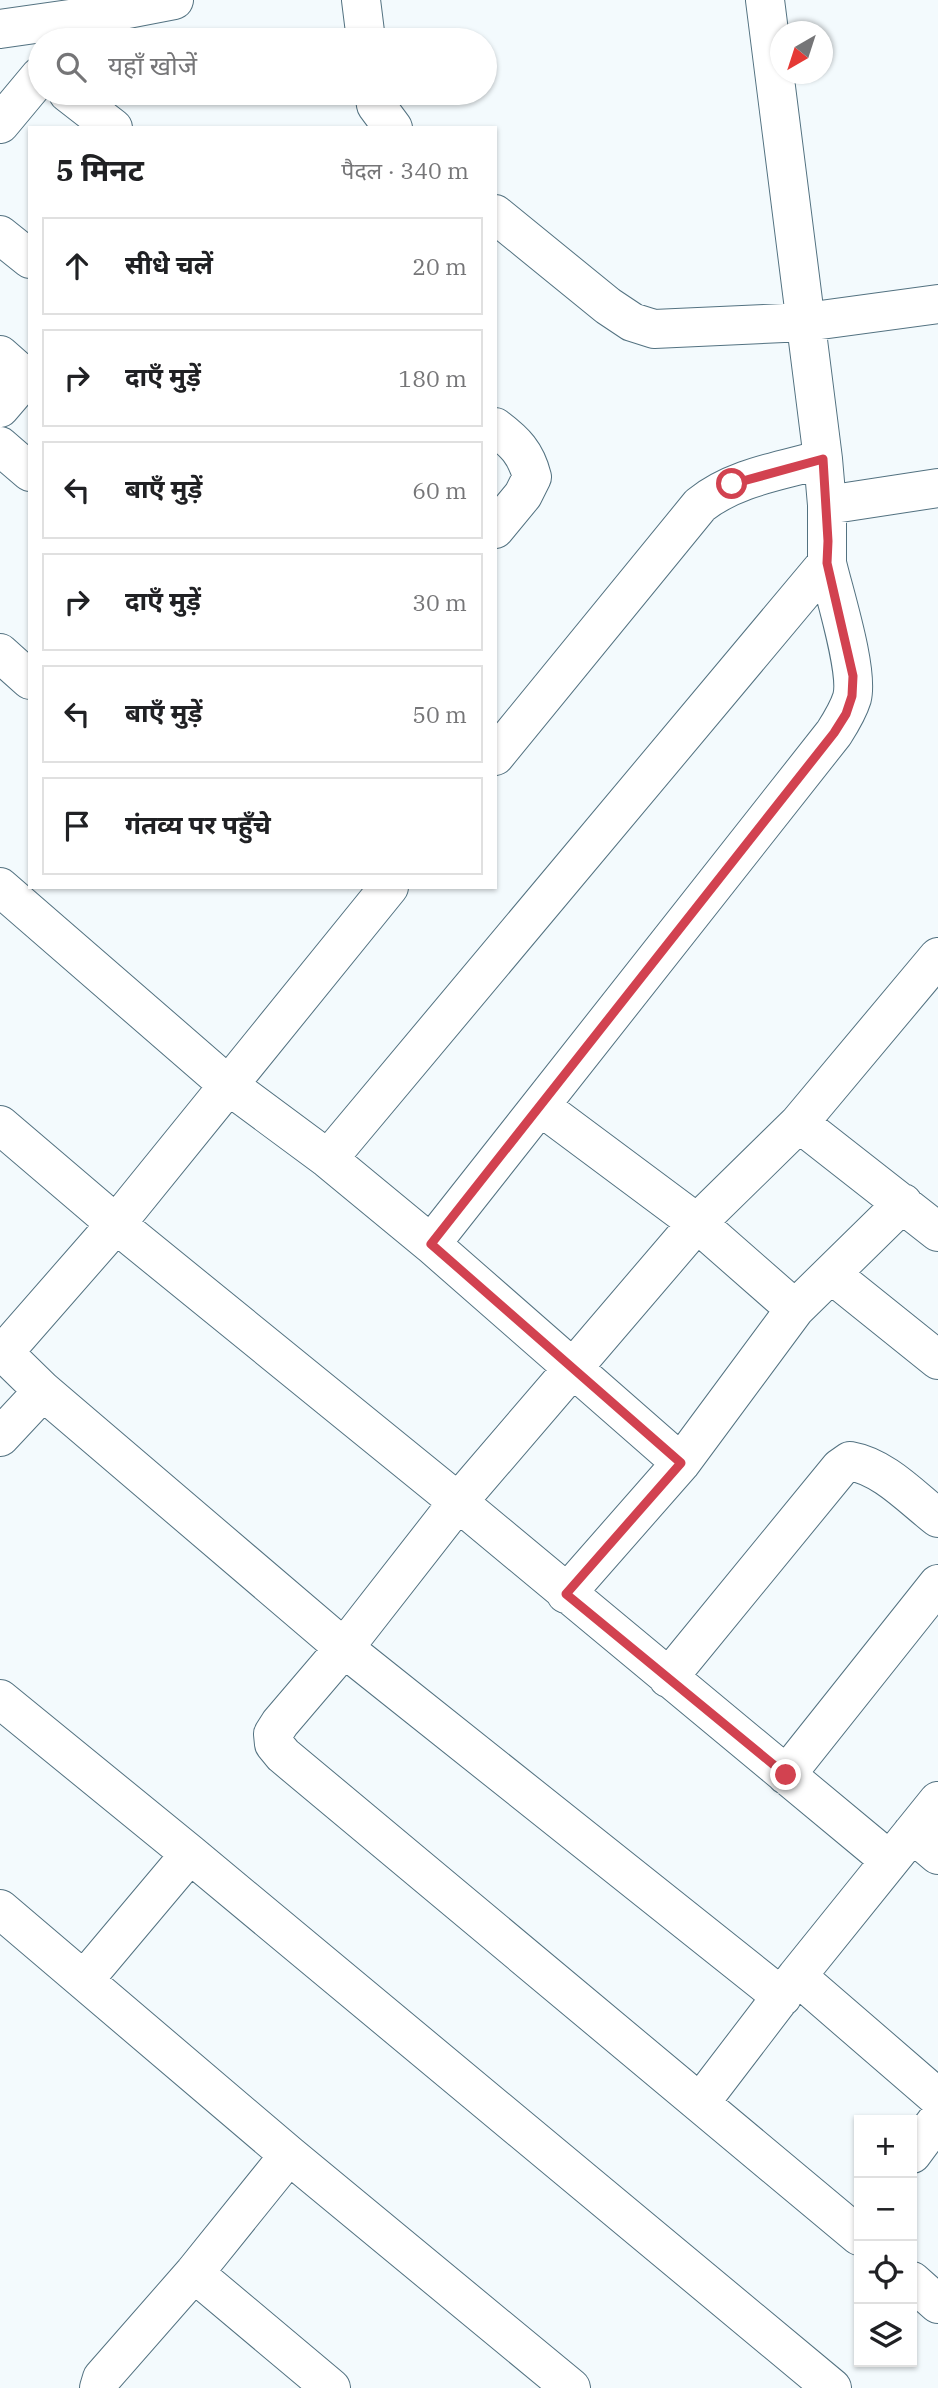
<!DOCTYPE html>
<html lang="hi">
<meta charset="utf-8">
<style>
body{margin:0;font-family:"IBM Plex Serif","Noto Sans Devanagari",serif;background:#f2f2f2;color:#202124}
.controls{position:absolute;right:21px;bottom:21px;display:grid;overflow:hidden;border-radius:0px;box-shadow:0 2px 5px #0004}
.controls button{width:63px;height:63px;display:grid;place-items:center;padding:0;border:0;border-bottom:2px solid #e0e0e0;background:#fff;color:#202124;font:35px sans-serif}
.compass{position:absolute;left:770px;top:21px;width:63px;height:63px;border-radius:50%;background:#fff;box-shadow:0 2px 5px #0004;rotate:219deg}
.stop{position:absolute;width:21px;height:21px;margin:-16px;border:5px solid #d24250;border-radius:50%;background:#fff}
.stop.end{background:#d24250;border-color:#fff;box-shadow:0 2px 7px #0008}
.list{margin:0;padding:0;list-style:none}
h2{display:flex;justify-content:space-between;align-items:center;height:91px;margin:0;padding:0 28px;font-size:30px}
h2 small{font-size:23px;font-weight:400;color:#757577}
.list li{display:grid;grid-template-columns:46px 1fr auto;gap:21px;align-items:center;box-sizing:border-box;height:98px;margin:0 14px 14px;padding:0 14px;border:2px solid #e0e0e0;border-radius:0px}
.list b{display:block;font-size:26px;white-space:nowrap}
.list em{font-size:23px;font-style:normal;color:#757577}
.icon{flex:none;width:38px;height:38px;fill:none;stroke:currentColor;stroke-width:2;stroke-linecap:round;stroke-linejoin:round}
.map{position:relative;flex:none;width:938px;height:2388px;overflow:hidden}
.search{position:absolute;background:#fff;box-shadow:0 2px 5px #0004;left:28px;top:28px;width:469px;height:77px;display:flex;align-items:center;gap:18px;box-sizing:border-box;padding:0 24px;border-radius:38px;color:#757577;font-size:26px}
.panel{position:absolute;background:#fff;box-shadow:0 2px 5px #0004;left:28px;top:126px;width:469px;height:763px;border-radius:0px}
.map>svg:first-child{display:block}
</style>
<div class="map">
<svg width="938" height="2388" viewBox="0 0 938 2388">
<rect width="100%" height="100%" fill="#f3fafd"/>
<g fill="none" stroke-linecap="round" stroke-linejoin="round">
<g stroke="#537281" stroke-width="40">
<path id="street" d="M361 0 366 40
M68 93 113 128
M374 93 376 105 393 128
M0 124 40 76
M495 214 608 306 632 322 654 329 806 322 938 304
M0 235 30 259
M0 355 26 378
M0 408 30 373
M495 427C515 442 526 453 532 477L523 495 495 529
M0 446 30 472
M827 505 938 488
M0 653 30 680
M495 756 700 505C735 477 781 471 823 459
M0 887 228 1085 328 1159 431 1244 681 1463
M540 1106 697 1223 795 1309
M799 1123 938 1232
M0 1125 116 1224 458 1502 889 1860
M328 1159 827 563V505L823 459 765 0
M431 1244 834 733C841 722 848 711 852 698 859 671 834 593 827 563
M831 1274 938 1360
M0 1349 43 1391 344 1648 782 1997
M4 1352 116 1224 389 887
M0 1437 43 1391
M566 1594 681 1463 795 1309 903 1203
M668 1678 840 1468 850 1461C884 1467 911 1497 938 1518
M0 1699 190 1854 832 2388
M786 1775 938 1584
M912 1833 938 1855
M0 1909 289 2155 571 2388
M797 1976 938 2098
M84 1980 190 1854
M700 2103 797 1976 938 1801
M912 2154 938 2119
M859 2236 283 1755 274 1744 273 1734 280 1723 344 1648 458 1502 573 1368 697 1223 799 1123 938 957
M194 2273 331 2388
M912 2281 938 2304
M99 2388 102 2378 194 2273 289 2155"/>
</g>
<g stroke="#537281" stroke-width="40">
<path id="secondary" d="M0 29 91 16 174 0"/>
</g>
<use href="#street" stroke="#fff" stroke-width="38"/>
<use href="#secondary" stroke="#fff" stroke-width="38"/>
</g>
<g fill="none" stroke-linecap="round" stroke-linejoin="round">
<path stroke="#d24250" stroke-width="9" d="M732 484 823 459 828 541 827 563 853 676 852 696 846 714 834 733 431 1244 681 1463 566 1594 786 1775"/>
</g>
</svg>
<div class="controls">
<button>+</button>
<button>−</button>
<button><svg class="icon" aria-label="locate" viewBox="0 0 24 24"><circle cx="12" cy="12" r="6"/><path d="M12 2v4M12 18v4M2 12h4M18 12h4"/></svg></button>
<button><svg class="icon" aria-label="layers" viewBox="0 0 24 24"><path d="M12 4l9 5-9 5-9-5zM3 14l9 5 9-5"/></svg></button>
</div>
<svg class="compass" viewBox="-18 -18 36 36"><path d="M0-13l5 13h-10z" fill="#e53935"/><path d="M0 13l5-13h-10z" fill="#757577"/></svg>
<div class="stop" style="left:732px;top:484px"></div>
<div class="stop end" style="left:786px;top:1775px"></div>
<div class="search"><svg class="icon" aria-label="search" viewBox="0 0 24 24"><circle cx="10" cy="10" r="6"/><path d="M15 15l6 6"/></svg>यहाँ खोजें</div>
<section class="panel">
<h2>5 मिनट<small>पैदल · 340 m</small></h2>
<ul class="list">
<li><svg class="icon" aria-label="ahead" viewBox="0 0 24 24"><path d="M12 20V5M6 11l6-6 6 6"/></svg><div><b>सीधे चलें</b></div><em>20 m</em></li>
<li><svg class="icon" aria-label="right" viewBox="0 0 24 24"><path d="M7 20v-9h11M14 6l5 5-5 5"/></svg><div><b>दाएँ मुड़ें</b></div><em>180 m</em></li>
<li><svg class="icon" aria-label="left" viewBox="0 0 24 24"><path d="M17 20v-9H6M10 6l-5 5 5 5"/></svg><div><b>बाएँ मुड़ें</b></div><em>60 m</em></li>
<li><svg class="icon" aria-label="right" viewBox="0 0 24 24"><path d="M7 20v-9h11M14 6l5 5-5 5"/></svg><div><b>दाएँ मुड़ें</b></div><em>30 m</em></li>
<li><svg class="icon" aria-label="left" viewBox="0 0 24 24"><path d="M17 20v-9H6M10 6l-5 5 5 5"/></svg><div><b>बाएँ मुड़ें</b></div><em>50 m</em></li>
<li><svg class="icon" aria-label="arrive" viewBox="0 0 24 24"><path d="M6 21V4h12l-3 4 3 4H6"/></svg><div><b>गंतव्य पर पहुँचे</b></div></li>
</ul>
</section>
</div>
